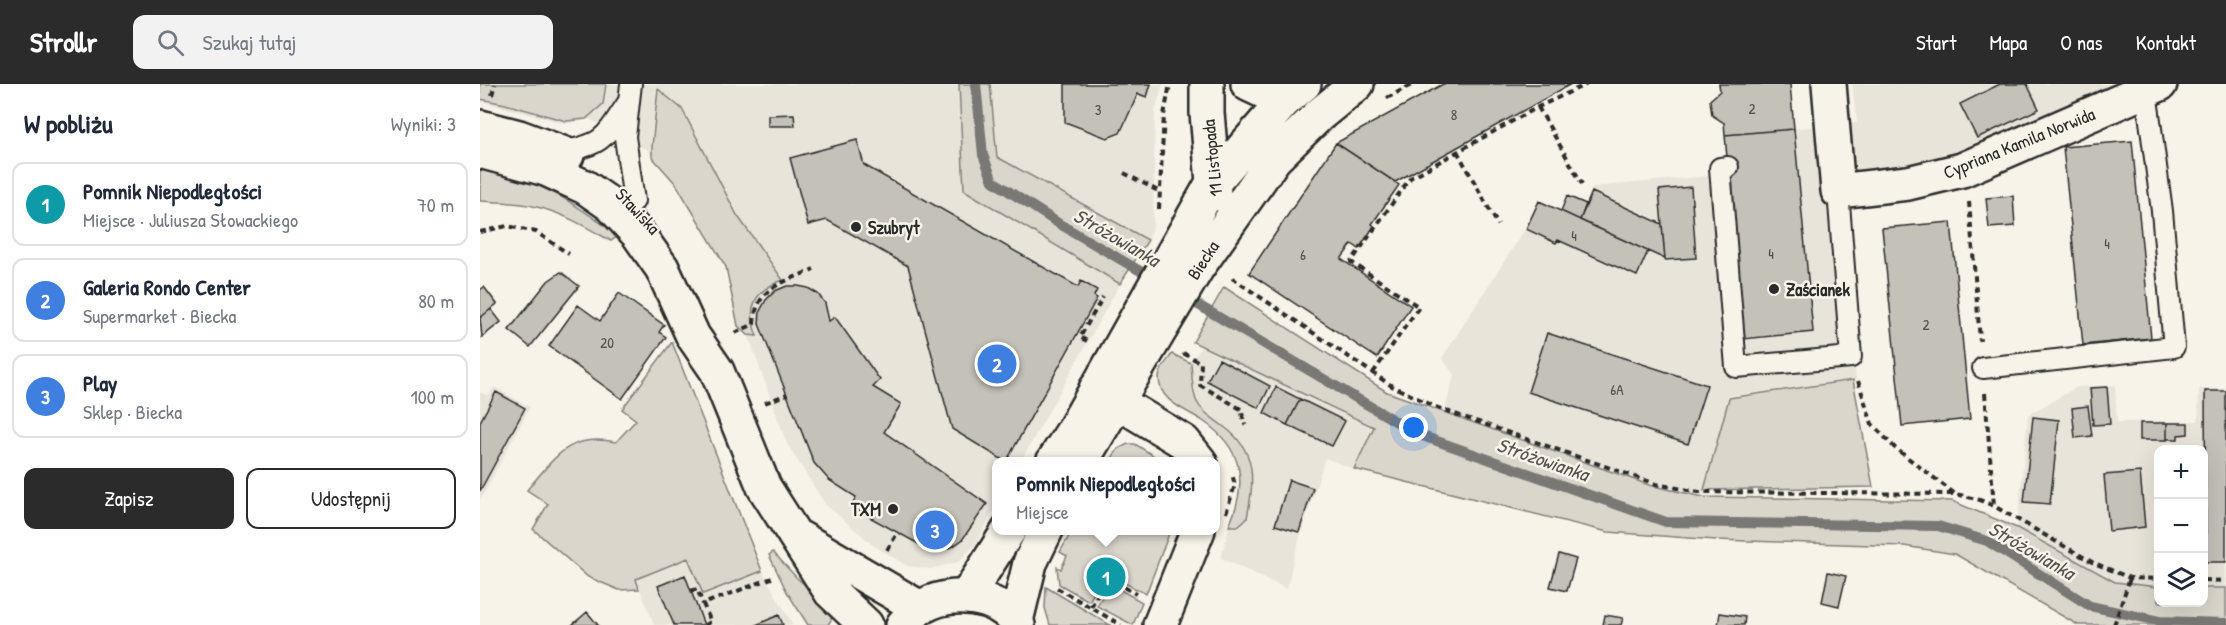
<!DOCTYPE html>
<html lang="pl">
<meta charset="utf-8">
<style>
body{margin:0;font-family:"Patrick Hand",sans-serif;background:#f2f2f3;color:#1f2937}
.controls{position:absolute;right:18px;bottom:18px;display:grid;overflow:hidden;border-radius:12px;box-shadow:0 6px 24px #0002}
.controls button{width:54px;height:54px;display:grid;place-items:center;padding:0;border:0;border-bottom:2px solid #e0e1e3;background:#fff;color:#1f2937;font:30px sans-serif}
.you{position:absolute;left:934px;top:344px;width:21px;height:21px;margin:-15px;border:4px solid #fff;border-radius:50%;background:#1a73e8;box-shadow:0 0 0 9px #1a73e833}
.badge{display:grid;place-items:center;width:39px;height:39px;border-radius:50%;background:#2b2b2b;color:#fff;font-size:20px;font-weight:700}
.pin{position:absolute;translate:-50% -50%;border:3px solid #fff;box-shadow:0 2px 6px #0006}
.popup{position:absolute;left:512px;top:373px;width:228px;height:78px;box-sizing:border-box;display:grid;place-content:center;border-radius:12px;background:#fff;filter:drop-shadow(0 2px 4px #0005);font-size:20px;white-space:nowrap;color:#747a83}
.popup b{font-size:22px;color:#1f2937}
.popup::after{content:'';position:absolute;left:50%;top:100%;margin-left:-12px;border:12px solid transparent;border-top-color:#fff}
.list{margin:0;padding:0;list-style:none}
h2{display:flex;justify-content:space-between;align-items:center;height:78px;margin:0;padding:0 24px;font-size:26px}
h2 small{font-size:20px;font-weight:400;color:#747a83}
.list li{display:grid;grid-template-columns:39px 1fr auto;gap:18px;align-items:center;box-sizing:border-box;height:84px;margin:0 12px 12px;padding:0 12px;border:2px solid #e0e1e3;border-radius:12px}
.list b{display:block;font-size:22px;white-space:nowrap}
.list p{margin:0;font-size:20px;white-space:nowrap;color:#747a83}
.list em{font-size:20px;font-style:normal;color:#747a83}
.actions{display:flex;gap:12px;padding:18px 24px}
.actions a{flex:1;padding:14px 0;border:2px solid #2b2b2b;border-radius:12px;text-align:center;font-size:21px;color:#2b2b2b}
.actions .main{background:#2b2b2b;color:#fff}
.icon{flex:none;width:33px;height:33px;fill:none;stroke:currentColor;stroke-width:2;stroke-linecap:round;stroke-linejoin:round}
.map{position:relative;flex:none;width:1746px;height:541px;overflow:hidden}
header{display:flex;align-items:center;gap:36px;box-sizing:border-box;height:84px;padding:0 30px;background:#2b2b2b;color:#fff}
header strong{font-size:28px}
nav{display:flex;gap:33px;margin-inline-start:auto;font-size:21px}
.search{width:420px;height:54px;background:#f2f2f3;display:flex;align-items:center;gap:15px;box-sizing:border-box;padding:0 21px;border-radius:12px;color:#747a83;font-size:22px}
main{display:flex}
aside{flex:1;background:#fff}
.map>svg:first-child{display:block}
</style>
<header>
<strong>Strollr</strong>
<div class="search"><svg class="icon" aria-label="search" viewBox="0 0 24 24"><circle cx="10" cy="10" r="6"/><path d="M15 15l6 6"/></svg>Szukaj tutaj</div>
<nav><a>Start</a><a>Mapa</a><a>O nas</a><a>Kontakt</a></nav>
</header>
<main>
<aside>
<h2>W pobliżu<small>Wyniki: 3</small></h2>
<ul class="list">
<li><span class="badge" style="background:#0f9aa8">1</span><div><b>Pomnik Niepodległości</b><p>Miejsce · Juliusza Słowackiego</p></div><em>70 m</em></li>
<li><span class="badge" style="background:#3f7fe0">2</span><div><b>Galeria Rondo Center</b><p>Supermarket · Biecka</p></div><em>80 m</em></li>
<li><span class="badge" style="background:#3f7fe0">3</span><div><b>Play</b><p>Sklep · Biecka</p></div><em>100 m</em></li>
</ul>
<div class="actions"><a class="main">Zapisz</a><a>Udostępnij</a></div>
</aside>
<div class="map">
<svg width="1746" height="541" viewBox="0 0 1746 541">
<rect width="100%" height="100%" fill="#f7f3e8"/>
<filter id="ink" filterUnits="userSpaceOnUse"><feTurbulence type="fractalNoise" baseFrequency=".0167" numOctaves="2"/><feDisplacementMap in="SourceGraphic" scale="12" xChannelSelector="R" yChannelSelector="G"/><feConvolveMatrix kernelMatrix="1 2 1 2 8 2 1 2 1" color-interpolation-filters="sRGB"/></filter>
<g filter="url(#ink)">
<path fill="#e8e4da" d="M0 0H479L484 106 640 200 541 377 516 378V422L495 461 478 478 450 485 427 482 393 461 345 420 307 360 268 251 258 242 246 183 196 100 167 66 110 35 86 40 0 17Z
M510 0H683L675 27 673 144 668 156 517 73Z
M1372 0H1649L1439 87H1382L1361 89 1376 296 1249 312 1223 413 1169 401 964 330 974 291 962 274 1045 145 1058 117 1099 136 1113 103 1248 90 1245 51 1377 39Z
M722 261 894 343 874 385 845 374 813 476 807 505 741 474 749 442H758L771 379 761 359 748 345 725 329 716 315 711 279Z
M1635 301 1637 338 1718 337 1719 305H1746V504H1724V366H1678V503L1635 498 1537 444 1548 331 1597 303Z
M14 303 50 323 0 417V308L8 312Z
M208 474 223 510 282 487 313 541H174L156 495Z"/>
<path fill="#dad6cc" stroke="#82807c" stroke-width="1.5" d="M0 0H126L123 20 106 35 86 37 25 20 0 15Z
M479 0H510L517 73 668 156 640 200 484 106Z
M178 5 202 25 257 131 303 196C274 206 266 225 277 252L268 251 258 242 246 183 196 100 172 73V63Z
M0 86C57 94 93 117 138 152L131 157C108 144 83 129 57 123 39 118 19 118 0 117Z
M744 203 907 308 1169 401 1223 413 1472 417 1537 444 1635 498 1678 503V518H1724V504H1746V541H1598L1475 470 1424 462 1236 456 1128 448 874 385 894 343 713 258Z
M192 258 282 487 223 510 208 474 156 495 159 505 139 506 108 493 53 445 68 420 47 406C75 374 88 348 136 358L156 336 142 325Z
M692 270 711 279C712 290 712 306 716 316 721 328 733 334 743 342 778 367 774 397 767 434L758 442H749C768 399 764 365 723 337 707 326 679 318 679 294 679 285 688 276 692 270Z
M1373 296 1393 403 1224 406 1249 314Z
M648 360H655L682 377H630L638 365Z
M592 447V446L690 447 666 510 641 497 646 489 621 474 607 498 617 504 609 517 579 500 577 483 581 485 587 472 580 468Z
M293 468 316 493 355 529 348 541H328L307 508 289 471Z
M566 503 630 541H570L565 524Z
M637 504 662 518 653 541 617 522 625 508 632 512Z"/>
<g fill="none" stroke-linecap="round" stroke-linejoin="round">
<path stroke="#7a7874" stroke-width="10" d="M496 0 503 71 513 97 578 139 674 195
M703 212 937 350 1186 438 1458 442 1507 457 1610 522 1679 537 1746 539"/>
</g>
<path fill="#c4c1b9" stroke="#2b2b2b" stroke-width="1.5" d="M585 0H671L667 13 658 10 640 49 627 54 585 38Z
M963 0H1091L915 98 856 59Z
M1239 0H1310L1314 45 1245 51 1244 39 1232 31 1230 16 1240 7Z
M1520 0H1547L1559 25 1497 54 1480 20Z
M314 30 315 42H288V31Z
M1314 45 1333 248 1263 255 1245 51Z
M377 56 384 81 598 203 601 197 617 206 614 212 617 214 526 378 472 345 428 182 347 136 328 141 310 74Z
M1652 57 1671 254 1603 261 1583 63Z
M856 59 919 101 892 140 894 142 879 165 872 160 861 175 931 222 897 274 769 189Z
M1211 103 1216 174 1185 176 1179 106Z
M1112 108 1182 140 1185 175 1100 136Z
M1087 112 1106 120 1100 136 1081 127Z
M1533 112 1535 142 1509 144 1506 114Z
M1059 117 1168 167 1157 192 1078 156 1076 159 1046 145Z
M1471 138 1490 335 1422 342 1402 144Z
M81 188 99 202 50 263 29 246 68 197Z
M307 202H318L328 204 338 210 345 219 349 237 355 233 400 296 393 303 421 320 404 348 507 420 482 456 472 463 460 466 446 464 371 423 376 413 349 396 334 379 279 240 280 227 286 216 295 207Z
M4 203 17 220 0 234V206Z
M139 209 184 241 179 248 186 253 142 315 69 262 98 221 120 237Z
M11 225 21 238 2 253 0 234Z
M1067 249 1227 301 1208 360 1048 308Z
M739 275 790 302 779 324 727 297Z
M796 303 820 315 807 341 784 329Z
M1627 303 1630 340 1613 341 1610 304Z
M1725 307H1746V478H1726Z
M16 308 45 324 0 407V338Z
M820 315 865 337 852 362 807 341Z
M1608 322 1612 352 1595 354 1592 324Z
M1553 333 1579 336 1570 420 1544 418Z
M1660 339H1687V356H1660Z
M1687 339H1708V350L1698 351V355H1687Z
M1660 388 1665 443 1629 447 1624 391Z
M809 396 833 404 819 448 795 441Z
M1079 470 1096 475 1087 507 1070 503Z
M1348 488 1366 492 1359 522 1342 518Z
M205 491 211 507 224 541H194L178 502Z
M107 528 118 541H92Z
M1240 529 1265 533 1264 541H1238Z
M299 531 303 541H276Z
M1125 531 1143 534 1141 541H1123Z"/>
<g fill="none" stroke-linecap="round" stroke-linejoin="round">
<g stroke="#2b2b2b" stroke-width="24">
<path id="service" d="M151 0 145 53 154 117
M81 68C124 60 124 55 147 20
M1248 83 1240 84 1256 283 1371 273 1358 107
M1503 284 1694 263 1682 127 1666 7"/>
</g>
<g stroke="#2b2b2b" stroke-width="38">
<path id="minor" d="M1349 0 1358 107 1428 99 1482 86 1680 0
M616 305 704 358 720 378
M680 541 718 446"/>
</g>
<g stroke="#2b2b2b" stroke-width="38">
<path id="tertiary" d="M727 0V29L734 110
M768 0 804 17
M573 378 593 347 732 100 804 17 824 0
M601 378 717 184 794 75 839 31 877 0
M487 512 529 446
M536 537 550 479 566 446"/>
</g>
<g stroke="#2b2b2b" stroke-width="38">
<path id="secondary" d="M0 43 39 53 87 71
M0 67 66 85 105 103 131 121 158 150 182 184 213 252 237 287 284 403 351 508 386 541
M320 454 440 524
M423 541C429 535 434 528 440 524 470 505 519 510 538 541"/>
</g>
<path stroke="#2b2b2b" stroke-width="4" stroke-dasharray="6 4.5" stroke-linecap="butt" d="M12 11 15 0
M907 14 933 0
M1058 23 1102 100
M977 67 1018 141
M644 89 680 108
M1489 118 1500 257
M679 125 684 31 690 0
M0 148 27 142 56 148 89 170
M752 194 912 302 958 324 1176 400 1219 408 1476 410 1500 416 1514 422 1612 478 1650 494 1678 495
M255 249 274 240C276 202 304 199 334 185
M607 257 600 253 623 213
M703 269 721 279 720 301 761 325 765 341
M893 289 939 223 871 178 930 94 1058 23 1107 0
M1378 297 1392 340 1415 364 1475 410
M1505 309 1514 422
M285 319 307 310
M746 429 755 401 752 390
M407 466 418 448
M623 481 639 491 631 505 614 496Z
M1724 496 1746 497
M635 498 656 510
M577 504 641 541
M211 507 217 505 223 520
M611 523 623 501
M225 541 231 538 223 520 292 494
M1634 541 1650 494"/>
<use href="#service" stroke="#f7f3e8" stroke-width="20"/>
<use href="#minor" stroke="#f7f3e8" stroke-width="33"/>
<use href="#tertiary" stroke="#f7f3e8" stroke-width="33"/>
<use href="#secondary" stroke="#f7f3e8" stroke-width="33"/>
</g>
</g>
<g fill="#2b2b2b" stroke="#f7f3e8" stroke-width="2">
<circle cx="376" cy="143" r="6"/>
<circle cx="1294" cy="205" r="6"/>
<circle cx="413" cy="425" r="6"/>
</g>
<g text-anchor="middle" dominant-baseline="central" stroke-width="5" stroke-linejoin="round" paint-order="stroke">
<g font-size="15" fill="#51504e">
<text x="1272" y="24">2</text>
<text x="618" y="25">3</text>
<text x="974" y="30">8</text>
<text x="1094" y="151">4</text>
<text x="1627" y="159">4</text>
<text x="1291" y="169">4</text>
<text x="823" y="170">6</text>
<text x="1446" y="240">2</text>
<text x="127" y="258">20</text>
<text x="1137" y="305">6A</text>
</g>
<g font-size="18" fill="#2b2b2b" stroke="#f7f3e8">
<text transform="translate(1539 59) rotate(-22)">Cypriana Kamila Norwida</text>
<text transform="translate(732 74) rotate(-96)">11 Listopada</text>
<text transform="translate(158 127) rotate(47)">Stawiska</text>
<text transform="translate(723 176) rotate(-57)">Biecka</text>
</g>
<g font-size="18" font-weight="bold" fill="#2b2b2b" stroke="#f7f3e8" text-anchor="start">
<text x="388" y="143">Szubryt</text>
<text x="1306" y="205">Zaścianek</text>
<text x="401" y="425" text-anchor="end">TXM</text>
</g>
<g font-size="20" font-style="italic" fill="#53524f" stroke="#f7f3e8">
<text transform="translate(637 153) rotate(30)">Stróżowianka</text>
<text transform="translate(1063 375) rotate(19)">Stróżowianka</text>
<text transform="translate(1552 466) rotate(30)">Stróżowianka</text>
</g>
</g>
</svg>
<div class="controls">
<button>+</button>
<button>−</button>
<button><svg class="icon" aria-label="layers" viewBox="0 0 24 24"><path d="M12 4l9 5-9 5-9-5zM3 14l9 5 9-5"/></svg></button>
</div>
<div class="you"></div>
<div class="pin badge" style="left:626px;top:493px;background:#0f9aa8">1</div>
<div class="popup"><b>Pomnik Niepodległości</b>Miejsce</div>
<div class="pin badge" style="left:517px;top:280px;background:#3f7fe0">2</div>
<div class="pin badge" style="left:455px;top:446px;background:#3f7fe0">3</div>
</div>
</main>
